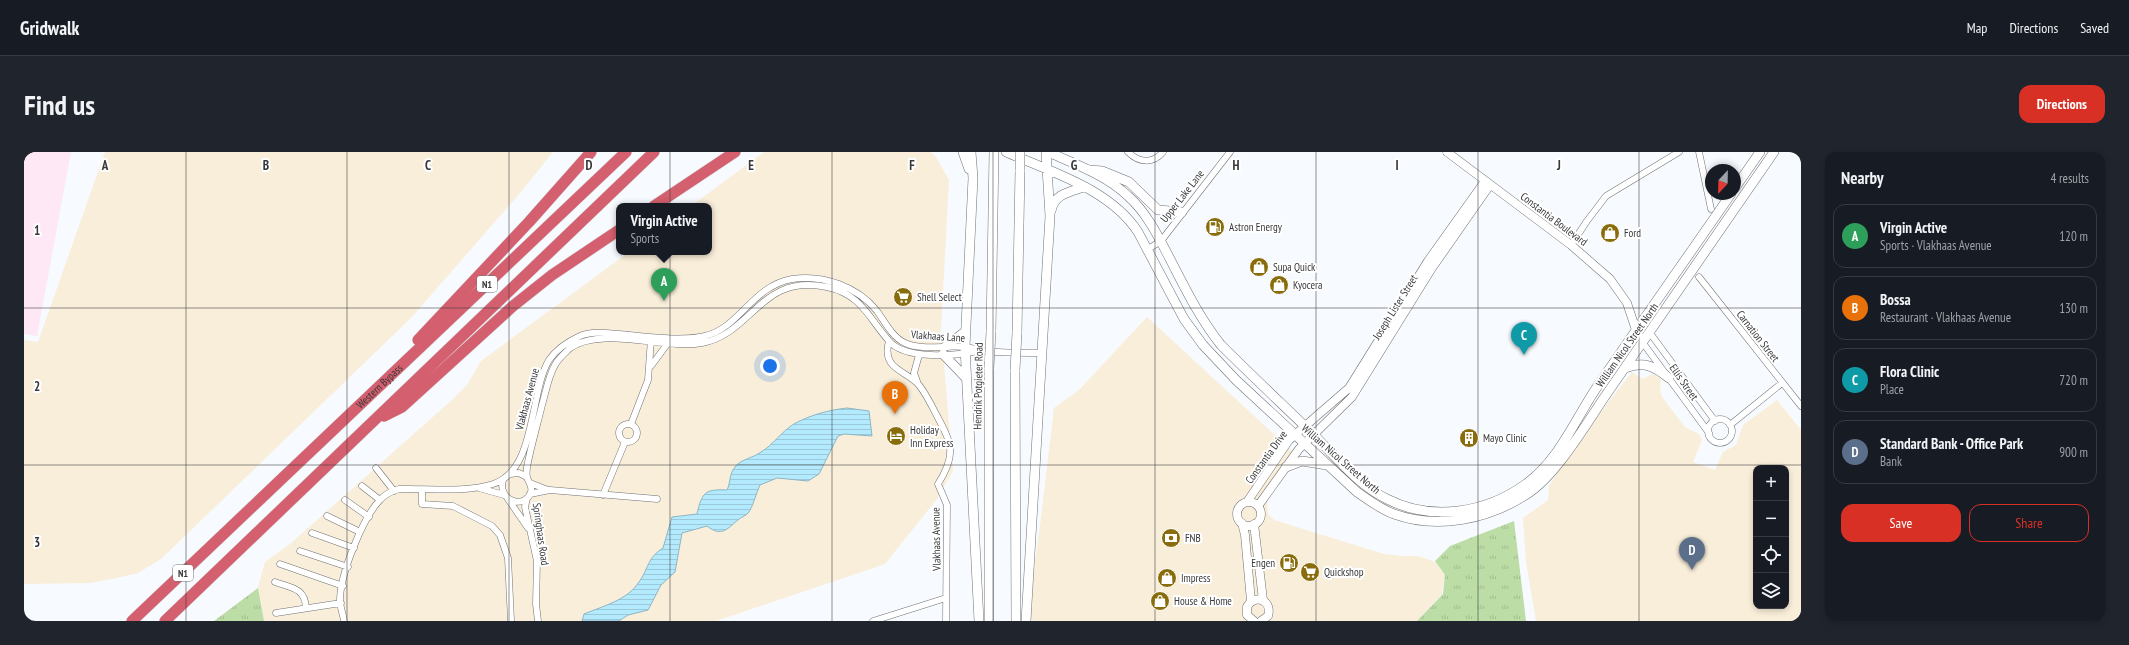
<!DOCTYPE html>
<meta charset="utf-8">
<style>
body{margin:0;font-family:"PT Sans Narrow",sans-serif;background:#20242c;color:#f1f3f6}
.controls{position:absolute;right:12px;bottom:12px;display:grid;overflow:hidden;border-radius:8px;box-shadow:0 2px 6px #0003}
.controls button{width:36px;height:36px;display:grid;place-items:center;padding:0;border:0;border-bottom:1px solid #363941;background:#171b24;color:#f1f3f6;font:20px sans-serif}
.compass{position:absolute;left:1681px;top:12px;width:36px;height:36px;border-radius:50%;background:#171b24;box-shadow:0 2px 6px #0003;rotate:202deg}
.you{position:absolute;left:746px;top:214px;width:14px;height:14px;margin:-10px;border:3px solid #fff;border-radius:50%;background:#1a73e8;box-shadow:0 0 0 6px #1a73e833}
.badge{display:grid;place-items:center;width:26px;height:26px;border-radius:50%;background:#d93025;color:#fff;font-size:13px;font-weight:700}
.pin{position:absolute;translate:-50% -33px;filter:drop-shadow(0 1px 2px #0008)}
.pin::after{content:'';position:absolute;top:21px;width:14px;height:12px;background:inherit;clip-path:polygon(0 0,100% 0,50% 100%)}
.popup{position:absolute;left:592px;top:51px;width:96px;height:52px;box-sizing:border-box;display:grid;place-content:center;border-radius:8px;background:#171b24;filter:drop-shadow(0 1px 3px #0005);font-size:13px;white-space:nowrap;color:#9ea1a6}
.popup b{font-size:15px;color:#f1f3f6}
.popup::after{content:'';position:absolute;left:50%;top:100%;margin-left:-8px;border:8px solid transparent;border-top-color:#171b24}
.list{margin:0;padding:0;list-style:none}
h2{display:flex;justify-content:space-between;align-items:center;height:52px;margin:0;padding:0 16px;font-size:17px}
h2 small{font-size:13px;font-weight:400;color:#9ea1a6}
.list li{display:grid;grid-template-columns:26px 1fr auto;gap:12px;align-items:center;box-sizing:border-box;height:64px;margin:0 8px 8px;padding:0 8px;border:1px solid #363941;border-radius:12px}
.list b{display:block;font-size:15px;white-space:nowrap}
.list p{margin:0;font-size:13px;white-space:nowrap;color:#9ea1a6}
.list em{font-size:13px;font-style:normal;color:#9ea1a6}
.actions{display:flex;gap:8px;padding:12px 16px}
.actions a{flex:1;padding:9px 0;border:1px solid #d93025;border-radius:12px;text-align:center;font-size:14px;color:#d93025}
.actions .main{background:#d93025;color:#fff}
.icon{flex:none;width:22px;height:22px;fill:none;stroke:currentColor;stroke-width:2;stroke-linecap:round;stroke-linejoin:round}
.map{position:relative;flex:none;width:1777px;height:469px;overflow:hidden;border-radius:12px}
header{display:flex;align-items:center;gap:24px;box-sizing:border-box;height:56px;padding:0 20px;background:#171b24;border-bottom:1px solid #363941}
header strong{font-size:19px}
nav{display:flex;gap:22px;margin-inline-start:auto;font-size:14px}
.intro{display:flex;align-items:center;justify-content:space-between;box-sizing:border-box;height:96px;padding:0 24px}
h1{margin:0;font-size:28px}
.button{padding:10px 18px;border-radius:12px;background:#d93025;color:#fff;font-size:14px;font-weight:700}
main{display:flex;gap:24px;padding:0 24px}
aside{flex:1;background:#171b24;border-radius:12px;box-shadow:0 2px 6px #0003}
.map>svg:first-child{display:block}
</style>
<header>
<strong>Gridwalk</strong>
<nav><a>Map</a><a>Directions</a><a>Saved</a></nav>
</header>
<div class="intro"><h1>Find us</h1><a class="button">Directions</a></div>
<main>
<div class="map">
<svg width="1777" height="469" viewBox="0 0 1777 469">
<defs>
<pattern id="grass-tufts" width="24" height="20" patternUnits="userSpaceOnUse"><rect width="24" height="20" fill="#bcdda5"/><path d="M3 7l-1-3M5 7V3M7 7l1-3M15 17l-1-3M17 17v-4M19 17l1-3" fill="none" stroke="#a2be8f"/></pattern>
<pattern id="water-rules" width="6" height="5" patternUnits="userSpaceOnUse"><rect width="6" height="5" fill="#b4eafe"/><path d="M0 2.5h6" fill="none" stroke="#9bc9da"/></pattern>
</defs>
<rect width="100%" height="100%" fill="#f7fafe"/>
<path fill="#f9eed9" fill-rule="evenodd" d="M81 0H529L496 41 387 166 137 407 114 421 88 427 66 431 0 432V188L14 190Z
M740 0H907L912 5 925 28 917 177 929 319 913 347 861 412 692 469H240L234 435 241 410 266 392 429 247 443 233 457 209 605 100H685V54H667Z
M1123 165 1266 297 1273 306 1243 343 1244 362 1250 368 1360 402 1377 404H1394L1411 410 1421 423 1418 442 1393 469H1003L1016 374 1030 256 1055 238Z
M1608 220 1618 227 1629 222 1637 227 1636 237 1638 245 1661 275 1675 282 1678 288 1669 310 1691 318 1699 300 1712 293 1719 273 1753 248 1777 278V469H1512L1502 410 1499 366 1524 348 1525 334 1554 289ZM1732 316H1762V454H1732Z"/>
<path fill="#fee8f6" d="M0 0H47L13 184 0 182Z"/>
<path fill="url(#grass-tufts)" d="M1490 369 1502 469H1393L1419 442 1421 423 1411 409 1426 394Z
M234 436 240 469H190Z"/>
<path fill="url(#water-rules)" stroke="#8eb5c3" d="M823 256 845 259 848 284 820 282 814 284 795 322 784 329 753 326 736 333C732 341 730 352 725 360 723 363 718 365 715 367 704 376 698 386 683 374L658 381 651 420 637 433 624 458 604 463 595 469H558L560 462C579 454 604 448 615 430 625 416 623 406 639 396L648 365 673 362C678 340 681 337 703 338 707 330 705 322 711 315 717 307 729 306 737 300 749 293 758 279 770 272 786 263 805 258 823 256Z"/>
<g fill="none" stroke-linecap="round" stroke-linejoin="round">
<g stroke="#6f7175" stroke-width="7">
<path id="minor" d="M1104 0C1115 11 1129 12 1139 0
M1675 0 1687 57
M1547 93 1563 69 1582 44 1655 0
M1124 97 1137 89 1206 0
M1675 125 1777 254
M1626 181 1691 269
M865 189C857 218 882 218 895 233 902 242 907 252 912 262 928 292 933 302 914 332L923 353 922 469
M1619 191 1685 281
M627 214 644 191
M894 232 890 221 895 203
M1684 279a12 12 0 1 1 24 0a12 12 0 1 1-24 0Z
M595 281a9 9 0 1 1 18 0a9 9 0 1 1-18 0Z
M607 272 624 228 627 187
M1706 273 1758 231
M352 316 370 339
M486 322 495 321 503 325
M479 328C473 349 501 358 507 340 509 334 504 330 503 325 502 322 503 318 503 315 507 294 513 274 518 253 522 240 524 225 531 213 534 207 540 202 545 197 575 173 641 198 678 191 730 181 736 121 803 135 837 142 844 165 865 189 881 208 932 204 954 199
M506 331 524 338
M338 334 356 348
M455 336 480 343
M398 337V352L429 354 468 374 476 383 484 406 487 469
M506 342 526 338 633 347
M579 343 601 290
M503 346 501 355 513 409 512 452 514 469
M484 347 504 376
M321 348 345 365
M303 364 336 380
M288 381 330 396
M276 399 324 415
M256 412 319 434
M251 430C268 436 281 436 282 456
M252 461 317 451
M320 469C319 462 316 455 316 448 316 423 339 365 356 348 361 342 368 339 375 337 403 336 442 341 469 332 513 318 505 241 525 208 532 198 545 189 556 184 568 179 582 181 595 182 619 184 658 190 681 184 716 176 728 134 768 127 799 122 834 135 853 159 861 170 868 185 881 191 899 199 921 193 940 195 946 195 953 198 959 199 978 201 999 201 1018 201
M849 469 922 446"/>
</g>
<g stroke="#6f7175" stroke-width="9">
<path id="tertiary" d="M1423 0 1547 93 1586 127 1603 151 1612 178 1619 191
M1223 350 1265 288 1325 236 1404 109 1461 29
M1213 362a12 12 0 1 1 24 0a12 12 0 1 1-24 0Z
M1234 354 1275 297 1328 245 1408 116 1466 33
M1218 371 1221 383 1227 449
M1230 372 1239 448
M1230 469 1223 463V455C1230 441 1249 448 1244 464L1237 469"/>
</g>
<g stroke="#6f7175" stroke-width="10">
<path id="secondary" d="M939 0 945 17
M947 0 949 26 941 195 955 469
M982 0C1027 20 1086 37 1114 80L1160 167 1179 193 1212 228 1333 340C1345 348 1356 357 1370 362 1414 378 1465 367 1503 342 1533 323 1563 270 1584 240 1640 160 1695 80 1750 0
M1024 0C1051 12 1082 23 1104 44 1123 61 1134 84 1146 107 1161 136 1176 167 1197 193 1227 223 1258 252 1289 282 1312 305 1334 333 1363 347 1408 370 1462 361 1502 332 1534 309 1550 270 1571 238 1616 172 1662 107 1707 42
M1066 18 1078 19 1105 30 1134 58 1158 60
M1711 36 1736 0
M1027 59C1030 42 1045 40 1060 35
M967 180 970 0
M993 181 996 18
M922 194 942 179
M919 202 942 226
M1601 216C1620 209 1630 214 1645 226
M991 218 992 469
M1262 315 1278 309 1303 313
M965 469V216
M1002 469 1026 64 1022 0"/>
</g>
<g stroke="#d7d7d8" stroke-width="12">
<g id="motorway">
<path d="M630 54 711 0"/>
<path d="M394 188 505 70 567 0"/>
<path d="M360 264 378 255 489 154 528 123 595 78"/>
<path id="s1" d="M108 469 602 0"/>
<path d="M141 469 630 0"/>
</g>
</g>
<use href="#minor" stroke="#fff" stroke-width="6"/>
<use href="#tertiary" stroke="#fff" stroke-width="8"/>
<use href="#secondary" stroke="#fff" stroke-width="9"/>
<use href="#motorway" stroke="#d45f6e" stroke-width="11"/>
<g stroke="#6f7175" stroke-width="10" stroke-linecap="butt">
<path id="secondary-bridge" d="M996 18V0
M965 216 967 180
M991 218 993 181"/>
</g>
<use href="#secondary-bridge" stroke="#fff" stroke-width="9"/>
</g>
<path fill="none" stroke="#37383a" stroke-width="1" stroke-opacity="0.55" d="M162 0V469M323 0V469M485 0V469M646 0V469M808 0V469M969 0V469M1131 0V469M1292 0V469M1454 0V469M1615 0V469M0 156H1777M0 313H1777"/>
<defs>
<g id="fuel-disc" transform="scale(1)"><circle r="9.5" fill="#896d0c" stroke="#fff"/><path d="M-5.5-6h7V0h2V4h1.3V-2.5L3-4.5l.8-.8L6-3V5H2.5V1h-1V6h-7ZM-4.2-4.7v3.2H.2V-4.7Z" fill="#fff"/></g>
<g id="shop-disc" transform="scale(1)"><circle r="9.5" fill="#896d0c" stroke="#fff"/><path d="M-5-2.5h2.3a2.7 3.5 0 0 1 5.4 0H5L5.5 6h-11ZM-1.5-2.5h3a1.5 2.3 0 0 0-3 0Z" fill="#fff"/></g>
<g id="supermarket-disc" transform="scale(1)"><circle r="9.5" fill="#896d0c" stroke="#fff"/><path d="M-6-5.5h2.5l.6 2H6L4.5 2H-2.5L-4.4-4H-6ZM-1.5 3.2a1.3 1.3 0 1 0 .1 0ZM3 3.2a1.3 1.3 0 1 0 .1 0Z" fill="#fff"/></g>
<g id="hotel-disc" transform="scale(1)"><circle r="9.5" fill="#896d0c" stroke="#fff"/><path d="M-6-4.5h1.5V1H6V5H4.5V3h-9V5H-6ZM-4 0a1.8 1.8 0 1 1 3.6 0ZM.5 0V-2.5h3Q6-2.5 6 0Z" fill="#fff"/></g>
<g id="building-disc" transform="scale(1)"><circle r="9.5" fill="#896d0c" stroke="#fff"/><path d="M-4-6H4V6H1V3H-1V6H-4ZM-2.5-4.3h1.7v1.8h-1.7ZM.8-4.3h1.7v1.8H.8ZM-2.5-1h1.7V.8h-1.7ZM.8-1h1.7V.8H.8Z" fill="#fff"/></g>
<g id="bank-disc" transform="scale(1)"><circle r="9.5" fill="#896d0c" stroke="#fff"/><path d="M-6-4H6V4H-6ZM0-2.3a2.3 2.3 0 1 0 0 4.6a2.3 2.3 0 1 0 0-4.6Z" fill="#fff"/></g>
</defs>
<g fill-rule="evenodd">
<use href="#fuel-disc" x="1191" y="75"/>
<use href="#shop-disc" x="1586" y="81"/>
<use href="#shop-disc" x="1235" y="115"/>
<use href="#shop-disc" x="1255" y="133"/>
<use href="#supermarket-disc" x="879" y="145"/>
<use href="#hotel-disc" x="872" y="284"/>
<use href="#building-disc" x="1445" y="286"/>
<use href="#bank-disc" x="1147" y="386"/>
<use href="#fuel-disc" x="1265" y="411"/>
<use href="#supermarket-disc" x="1286" y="420"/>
<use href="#shop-disc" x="1143" y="426"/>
<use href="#shop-disc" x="1136" y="449"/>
</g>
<g text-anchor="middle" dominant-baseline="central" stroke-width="4" stroke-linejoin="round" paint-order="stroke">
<g fill="#fff" stroke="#737475" stroke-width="1">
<rect x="453" y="124" width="20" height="16" rx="3"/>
<rect x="149" y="413" width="20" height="16" rx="3"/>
</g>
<g font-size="10" font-weight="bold" fill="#37383a">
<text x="463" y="132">N1</text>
<text x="159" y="421">N1</text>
</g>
<g font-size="11" fill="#37383a" stroke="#fff">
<text transform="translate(1158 44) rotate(-52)">Upper Lake Lane</text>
<text transform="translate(1530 67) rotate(37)">Constantia Boulevard</text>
<text transform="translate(1371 155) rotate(-58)">Joseph Lister Street</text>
<text transform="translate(914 184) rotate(4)">Vlakhaas Lane</text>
<text transform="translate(1734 184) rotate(52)">Carnation Street</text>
<text transform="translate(1603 193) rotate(-55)">William Nicol Street North</text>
<text transform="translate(1660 230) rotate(55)">Ellis Street</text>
<text transform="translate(954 234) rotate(-89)">Hendrik Potgieter Road</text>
<text stroke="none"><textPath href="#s1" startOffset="341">Western Bypass</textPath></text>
<text transform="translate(503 247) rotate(-75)">Vlakhaas Avenue</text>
<text transform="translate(1242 305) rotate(-54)">Constantia Drive</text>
<text transform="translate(1317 307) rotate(41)">William Nicol Street North</text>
<text transform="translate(517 382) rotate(82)">Springhaas Road</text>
<text transform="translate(912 387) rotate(-91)">Vlakhaas Avenue</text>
</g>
<g font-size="11" fill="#37383a" stroke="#fff" text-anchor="start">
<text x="1205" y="75">Astron Energy</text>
<text x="1600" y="81">Ford</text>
<text x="1249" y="115">Supa Quick</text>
<text x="1269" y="133">Kyocera</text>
<text x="893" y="145">Shell Select</text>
<text x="886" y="278">Holiday<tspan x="886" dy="13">Inn Express</tspan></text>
<text x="1459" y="286">Mayo Clinic</text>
<text x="1161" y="386">FNB</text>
<text x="1251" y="411" text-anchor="end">Engen</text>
<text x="1300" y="420">Quickshop</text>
<text x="1157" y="426">Impress</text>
<text x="1150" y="449">House &amp; Home</text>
</g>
</g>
<g font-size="13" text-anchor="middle" font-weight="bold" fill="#37383a" stroke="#fff" stroke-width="4" stroke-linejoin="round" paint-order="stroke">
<text x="81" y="18">A</text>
<text x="242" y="18">B</text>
<text x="404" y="18">C</text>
<text x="565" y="18">D</text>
<text x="727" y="18">E</text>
<text x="888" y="18">F</text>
<text x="1050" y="18">G</text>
<text x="1212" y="18">H</text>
<text x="1373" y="18">I</text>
<text x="1535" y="18">J</text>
<text x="13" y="83">1</text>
<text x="13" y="239">2</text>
<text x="13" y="395">3</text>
</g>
</svg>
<div class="controls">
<button>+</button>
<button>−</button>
<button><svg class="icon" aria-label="locate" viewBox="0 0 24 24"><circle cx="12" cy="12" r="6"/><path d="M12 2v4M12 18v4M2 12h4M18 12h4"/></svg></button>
<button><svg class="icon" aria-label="layers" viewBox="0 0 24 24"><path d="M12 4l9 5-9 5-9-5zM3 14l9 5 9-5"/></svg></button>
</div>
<svg class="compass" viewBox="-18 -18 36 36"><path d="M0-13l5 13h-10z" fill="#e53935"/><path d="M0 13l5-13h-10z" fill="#9ea1a6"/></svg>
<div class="you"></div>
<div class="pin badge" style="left:640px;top:149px;background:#2e9e5b">A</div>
<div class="popup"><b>Virgin Active</b>Sports</div>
<div class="pin badge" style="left:871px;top:262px;background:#e8710a">B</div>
<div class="pin badge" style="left:1500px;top:203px;background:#0f9aa8">C</div>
<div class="pin badge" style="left:1668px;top:418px;background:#5c6f8a">D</div>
</div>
<aside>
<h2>Nearby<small>4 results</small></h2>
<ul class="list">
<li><span class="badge" style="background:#2e9e5b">A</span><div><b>Virgin Active</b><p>Sports · Vlakhaas Avenue</p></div><em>120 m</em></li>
<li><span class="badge" style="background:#e8710a">B</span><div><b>Bossa</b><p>Restaurant · Vlakhaas Avenue</p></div><em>130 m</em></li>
<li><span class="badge" style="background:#0f9aa8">C</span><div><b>Flora Clinic</b><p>Place</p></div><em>720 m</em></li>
<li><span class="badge" style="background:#5c6f8a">D</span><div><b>Standard Bank - Office Park</b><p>Bank</p></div><em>900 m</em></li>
</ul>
<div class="actions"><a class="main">Save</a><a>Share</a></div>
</aside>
</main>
